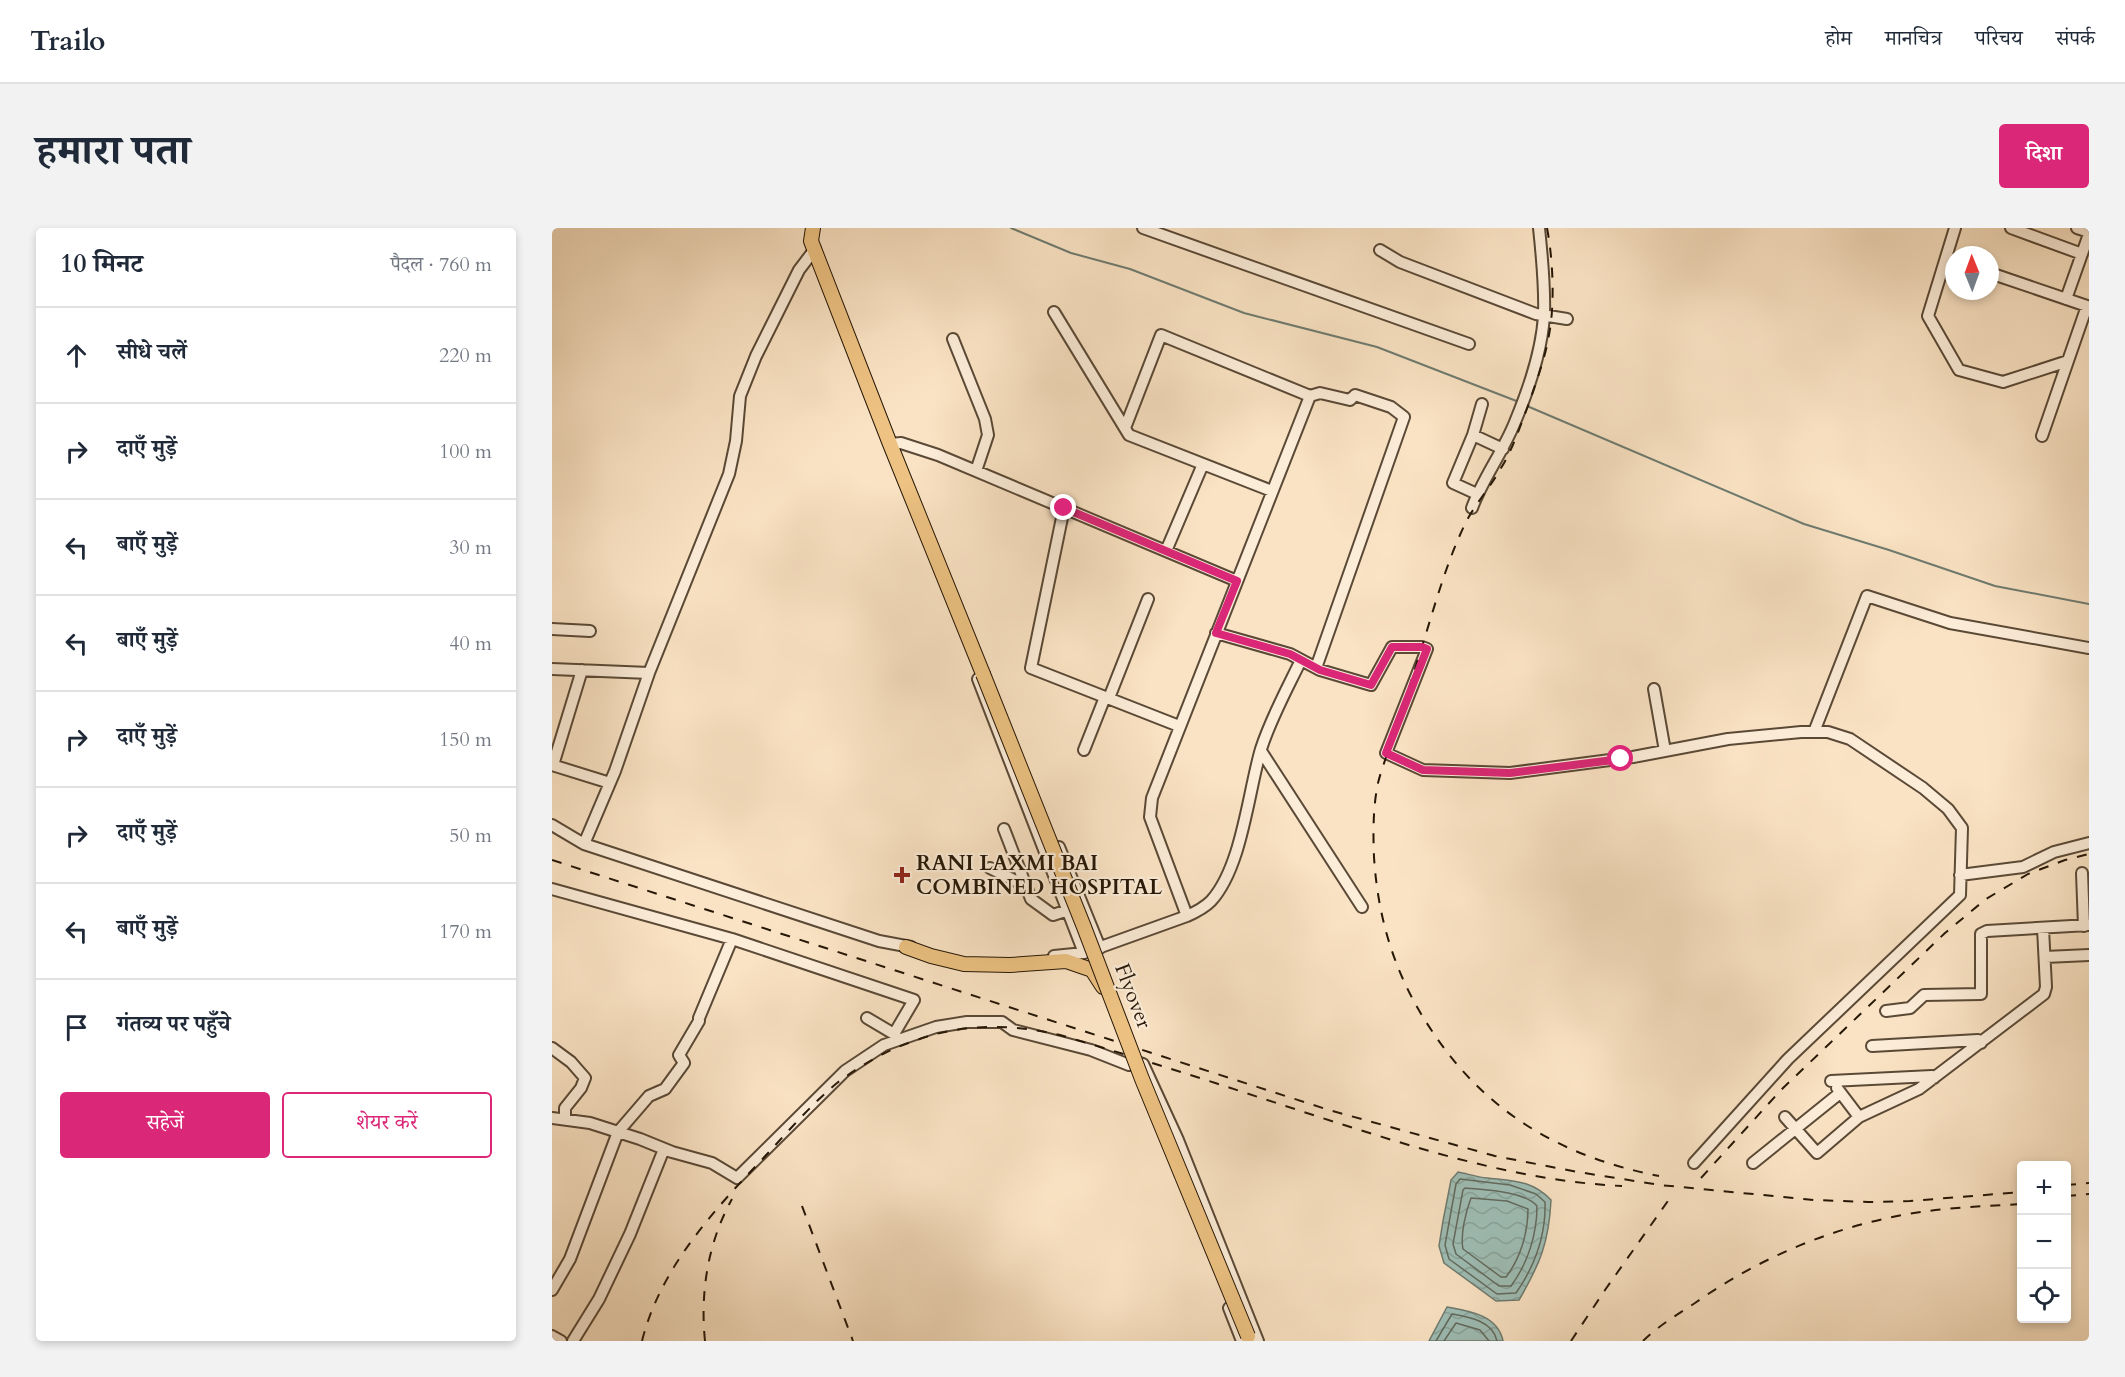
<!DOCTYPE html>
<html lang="hi">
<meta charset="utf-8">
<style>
body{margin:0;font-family:Cardo,"Noto Serif Devanagari",serif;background:#f2f2f3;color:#1f2937}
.controls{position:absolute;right:18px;bottom:18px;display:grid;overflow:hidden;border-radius:6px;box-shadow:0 3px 9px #0003}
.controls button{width:54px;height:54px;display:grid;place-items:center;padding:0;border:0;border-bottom:2px solid #e0e1e3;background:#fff;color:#1f2937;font:30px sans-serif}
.compass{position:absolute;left:1393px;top:18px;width:54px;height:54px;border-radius:50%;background:#fff;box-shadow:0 3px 9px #0003;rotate:359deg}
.stop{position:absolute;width:18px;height:18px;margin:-14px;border:4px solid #db2777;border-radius:50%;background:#fff}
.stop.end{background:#db2777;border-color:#fff;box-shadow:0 2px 6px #0008}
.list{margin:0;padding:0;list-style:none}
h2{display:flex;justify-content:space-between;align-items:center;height:78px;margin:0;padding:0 24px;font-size:26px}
h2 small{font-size:20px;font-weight:400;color:#747a83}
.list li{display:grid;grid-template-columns:39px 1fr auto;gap:18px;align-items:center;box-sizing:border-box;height:96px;padding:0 24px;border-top:2px solid #e0e1e3}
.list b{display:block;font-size:22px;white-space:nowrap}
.list em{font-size:20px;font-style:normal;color:#747a83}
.actions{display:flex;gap:12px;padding:18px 24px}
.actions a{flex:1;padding:14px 0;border:2px solid #db2777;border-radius:6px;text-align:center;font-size:21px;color:#db2777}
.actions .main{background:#db2777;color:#fff}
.icon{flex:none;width:33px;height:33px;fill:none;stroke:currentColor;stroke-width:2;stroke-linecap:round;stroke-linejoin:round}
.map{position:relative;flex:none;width:1537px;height:1113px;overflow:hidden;border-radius:6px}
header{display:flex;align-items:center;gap:36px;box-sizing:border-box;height:84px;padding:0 30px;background:#fff;border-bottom:2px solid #e0e1e3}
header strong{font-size:28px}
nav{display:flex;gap:33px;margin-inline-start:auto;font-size:21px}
.intro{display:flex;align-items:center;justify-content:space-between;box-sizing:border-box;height:144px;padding:0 36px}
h1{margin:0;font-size:42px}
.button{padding:15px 27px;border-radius:6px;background:#db2777;color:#fff;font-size:21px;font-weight:700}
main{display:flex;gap:36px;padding:0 36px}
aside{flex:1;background:#fff;border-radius:6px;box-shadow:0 3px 9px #0003}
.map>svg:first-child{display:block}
</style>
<header>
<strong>Trailo</strong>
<nav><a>होम</a><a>मानचित्र</a><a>परिचय</a><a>संपर्क</a></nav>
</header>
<div class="intro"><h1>हमारा पता</h1><a class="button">दिशा</a></div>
<main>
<aside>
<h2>10 मिनट<small>पैदल · 760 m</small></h2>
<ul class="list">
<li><svg class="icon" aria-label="ahead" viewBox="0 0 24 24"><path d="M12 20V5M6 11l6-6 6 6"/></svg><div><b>सीधे चलें</b></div><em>220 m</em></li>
<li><svg class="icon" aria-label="right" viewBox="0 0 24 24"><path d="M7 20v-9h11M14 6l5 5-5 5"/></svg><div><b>दाएँ मुड़ें</b></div><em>100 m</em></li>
<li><svg class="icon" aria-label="left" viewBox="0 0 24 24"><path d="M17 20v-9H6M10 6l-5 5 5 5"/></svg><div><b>बाएँ मुड़ें</b></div><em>30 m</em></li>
<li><svg class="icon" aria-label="left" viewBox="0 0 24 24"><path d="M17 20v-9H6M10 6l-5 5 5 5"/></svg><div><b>बाएँ मुड़ें</b></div><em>40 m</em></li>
<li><svg class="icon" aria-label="right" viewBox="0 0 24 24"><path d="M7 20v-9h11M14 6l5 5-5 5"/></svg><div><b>दाएँ मुड़ें</b></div><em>150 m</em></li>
<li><svg class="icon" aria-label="right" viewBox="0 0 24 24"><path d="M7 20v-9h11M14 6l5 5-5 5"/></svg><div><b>दाएँ मुड़ें</b></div><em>50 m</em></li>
<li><svg class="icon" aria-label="left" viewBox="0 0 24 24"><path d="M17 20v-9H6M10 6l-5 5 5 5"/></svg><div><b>बाएँ मुड़ें</b></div><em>170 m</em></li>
<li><svg class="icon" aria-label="arrive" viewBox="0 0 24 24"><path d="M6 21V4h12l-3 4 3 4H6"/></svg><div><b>गंतव्य पर पहुँचे</b></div></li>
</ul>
<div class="actions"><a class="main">सहेजें</a><a>शेयर करें</a></div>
</aside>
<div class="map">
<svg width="1537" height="1113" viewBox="0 0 1537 1113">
<defs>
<pattern id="water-waves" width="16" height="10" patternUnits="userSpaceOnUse" patternTransform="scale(1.5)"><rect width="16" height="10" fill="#9ebeb6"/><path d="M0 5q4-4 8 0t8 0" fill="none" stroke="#88a39b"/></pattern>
</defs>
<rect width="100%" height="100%" fill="#fae3c4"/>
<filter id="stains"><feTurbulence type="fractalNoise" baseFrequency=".00333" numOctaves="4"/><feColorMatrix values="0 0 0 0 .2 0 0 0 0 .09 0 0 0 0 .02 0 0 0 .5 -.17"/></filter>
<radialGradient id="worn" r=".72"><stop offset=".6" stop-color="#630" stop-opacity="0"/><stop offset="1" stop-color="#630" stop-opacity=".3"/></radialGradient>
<path fill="url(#water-waves)" stroke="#6e7b70" stroke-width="1.5" d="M906 944C916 946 925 949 935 950 961 953 980 952 999 972 997 1014 988 1036 967 1072L944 1073 892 1035 887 1018 891 993 899 952Z
M895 1079C917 1083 946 1087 951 1113H877Z"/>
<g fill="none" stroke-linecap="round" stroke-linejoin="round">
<path stroke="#626a5e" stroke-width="1.5" d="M908 951 958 957 984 966 993 974C994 1007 982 1039 964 1065L945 1066 897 1031 893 1017 904 956Z
M913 960C932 962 972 963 985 978 985 1006 976 1035 959 1058H947L904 1026 901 1016 911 962Z
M919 970 955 973 976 981C976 1005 968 1031 954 1049H949L911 1021C908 1007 914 983 919 970Z
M884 1113 900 1086C917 1089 941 1093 945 1113
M892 1113 904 1095 928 1102 937 1113"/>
<path stroke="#6e7b70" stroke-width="2" d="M459 0 519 25 578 41 692 85 825 119 967 174
M975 178 1252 296 1337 322 1443 358 1537 376"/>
<g stroke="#5a4936" stroke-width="14">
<path id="minor" d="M591 0 917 116
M1403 0 1376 88 1407 142 1451 154 1516 133
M1459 0 1530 26
M1525 0 1537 4
M828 22 848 34 984 86 1015 91
M1438 45 1535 78 1490 208
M1514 71 1537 6
M502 84 577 207 720 263
M401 111 433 191 436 207 424 243
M573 200 609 107 758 168 768 165 798 172 803 167 839 179 852 189 764 440
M921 207 951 221
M338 216 349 215 386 227 685 353
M925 266 901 255 921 207 930 176
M512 280 479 440 627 498
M920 280C931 250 951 224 963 194 976 163 990 121 992 87 993 59 990 28 987 0
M614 323 651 236
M0 401 38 403
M664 405 738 426 768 442 819 457 840 419H870L875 421 834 525 871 542 958 545 1081 529 1176 511 1249 504H1276L1298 511 1371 560 1396 581 1410 600 1408 667 1236 831 1142 935
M0 441 97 445
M426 451 532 725
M1102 461 1113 523
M557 470 596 371
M1262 504 1315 368 1398 395 1537 420
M532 522 553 469
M709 523 810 679
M0 537 58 555
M1 537 30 442
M0 597 32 616 327 713 359 719
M452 601 479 671 501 687 516 682
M32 616 63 543 97 445 177 246 184 213 188 168 204 128 247 42 263 21
M507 619 548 720
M438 640 464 653 472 654
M1530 645 1532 698
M1408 647 1471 639 1502 624 1537 615
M0 661 180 711
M635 688 598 589 600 570 758 168
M502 728 532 725 635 688C644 684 652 680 659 673 690 639 696 565 709 521 719 490 735 461 749 432
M1493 729 1537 727
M1334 783 1358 780 1372 767 1429 766V706L1435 703 1537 697
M1320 818 1426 812 1429 815
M0 820 19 834 33 850 29 860 13 880V891
M584 834 591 836 626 912 706 1113
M1279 853 1380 848 1382 850
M1285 860 1307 889
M1233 889 1265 925 1307 889 1367 861 1492 766 1494 759 1491 700
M0 890 38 895 88 911 120 924 160 935 185 950 293 843 332 817 384 799 415 794H450L461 802 539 822 577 837
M1201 935 1288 865
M0 1062 18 1031 66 904 97 868 113 861 132 835 127 827 147 793V790L180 711 362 772 342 806 315 790
M677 1080 690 1113
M0 1108 9 1113
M21 1113 47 1071 78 1006 112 921"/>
</g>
<g stroke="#251606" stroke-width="16">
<path id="major" d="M261 0 259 13 338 216 431 446
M354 719 379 728 412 736 458 737 514 733 540 742 551 759"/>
</g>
<use href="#minor" stroke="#fcedd9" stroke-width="10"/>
<use href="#major" stroke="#edc282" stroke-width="14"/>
<path stroke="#251606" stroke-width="2" stroke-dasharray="10 10" stroke-linecap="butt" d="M995 0C1001 31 1003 76 997 107 993 131 984 154 976 178 968 198 961 221 949 240 939 258 925 274 915 292 893 336 881 385 866 431 857 460 848 489 838 517 834 530 829 543 826 555 821 579 821 604 822 629 826 693 844 750 880 803 935 886 1011 929 1107 948
M0 632 777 882 943 928 1026 944 1108 957 1262 972 1316 974 1358 973 1470 964
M1149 950 1229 862 1393 705 1434 671 1476 646 1513 632 1537 626
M1514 957 1537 955
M1514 968 1537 966
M250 978 301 1113
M90 1113C109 1037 166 978 218 923 239 900 261 875 285 855 309 837 336 821 365 812 411 795 461 796 508 807 594 832 679 860 764 888 864 920 965 953 1070 958
M153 1113C148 1064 156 1014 180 971
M1019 1113 1053 1062 1118 970
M1091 1113C1106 1098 1125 1087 1143 1075 1210 1028 1287 996 1369 984 1402 979 1436 978 1470 976"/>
<g stroke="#251606" stroke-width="16" stroke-linecap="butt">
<path id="major-bridge" d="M431 446 532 699 590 851 696 1108"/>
</g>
<use href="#major-bridge" stroke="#edc282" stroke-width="14"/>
</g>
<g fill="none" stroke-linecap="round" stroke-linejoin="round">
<path stroke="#db2777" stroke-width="8" d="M512 280 685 353 664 405 738 426 768 442 819 457 840 419H870L875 421 834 525 871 542 958 545 1069 531"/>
</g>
<path fill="#8f2418" stroke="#fcedd9" stroke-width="2" d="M347 638h6v6h6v6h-6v6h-6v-6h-6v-6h6z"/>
<g text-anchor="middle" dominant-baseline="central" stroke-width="4.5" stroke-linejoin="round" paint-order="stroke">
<g font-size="21" font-weight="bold" fill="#251606" stroke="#fcedd9" text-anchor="start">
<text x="364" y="635">RANI LAXMI BAI<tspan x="364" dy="24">COMBINED HOSPITAL</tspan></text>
</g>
<g font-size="21" fill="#251606" stroke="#fcedd9">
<text transform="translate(581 768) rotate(69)">Flyover</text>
</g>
</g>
<rect width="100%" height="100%" filter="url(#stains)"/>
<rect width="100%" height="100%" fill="url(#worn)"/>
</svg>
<div class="controls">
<button>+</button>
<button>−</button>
<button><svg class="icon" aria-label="locate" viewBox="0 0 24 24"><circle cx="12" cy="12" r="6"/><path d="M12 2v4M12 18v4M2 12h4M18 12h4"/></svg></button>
</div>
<svg class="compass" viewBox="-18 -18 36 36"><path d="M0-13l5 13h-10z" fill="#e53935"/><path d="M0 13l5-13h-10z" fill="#747a83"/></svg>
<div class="stop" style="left:1069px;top:531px"></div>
<div class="stop end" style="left:512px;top:280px"></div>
</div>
</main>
